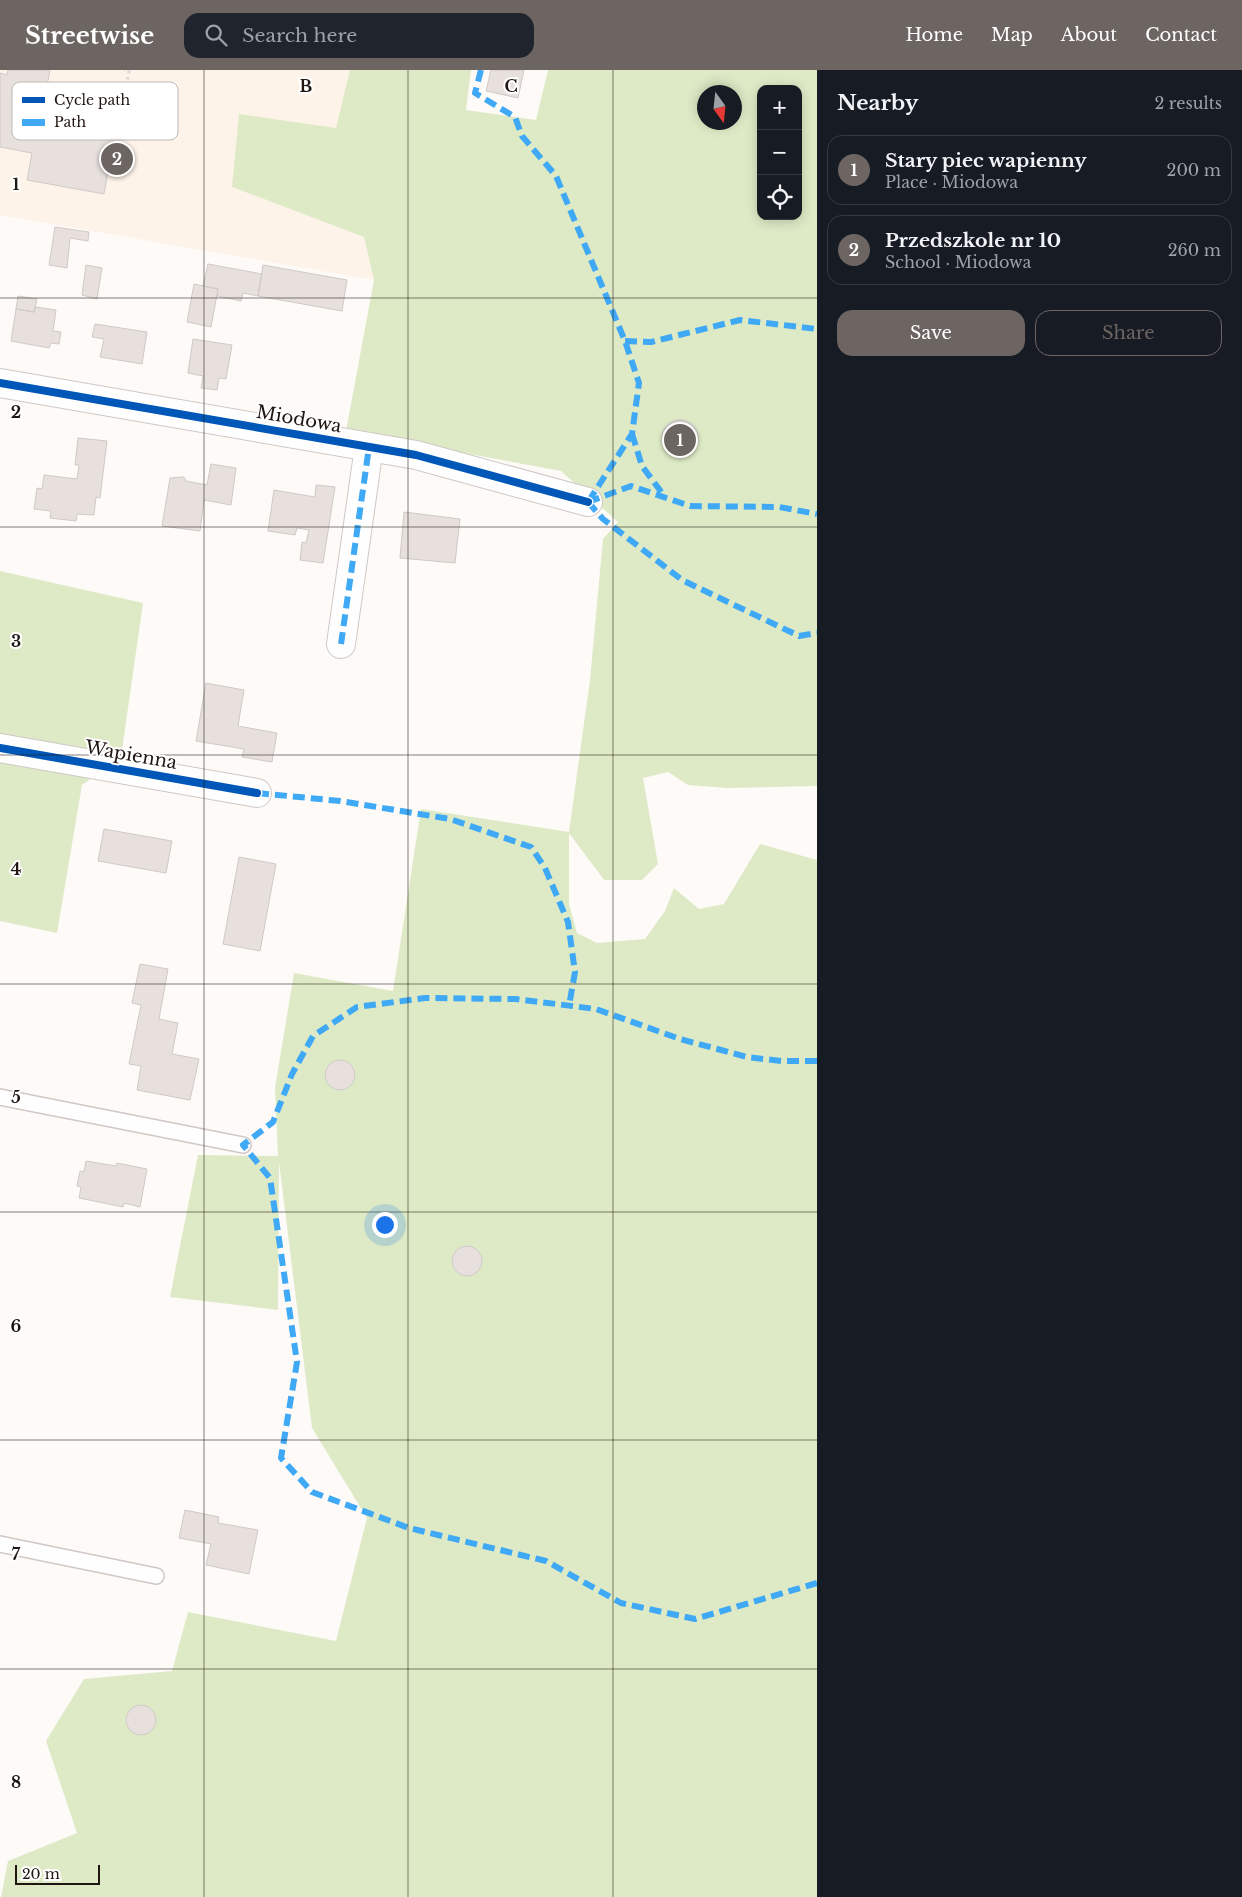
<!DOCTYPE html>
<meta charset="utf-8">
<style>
body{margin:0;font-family:"Libre Baskerville",serif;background:#20242c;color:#f1f3f6}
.controls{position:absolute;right:15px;top:15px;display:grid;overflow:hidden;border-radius:10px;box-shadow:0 2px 12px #0003}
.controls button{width:45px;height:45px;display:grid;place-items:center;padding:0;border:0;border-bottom:1px solid #363941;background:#171b24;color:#f1f3f6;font:25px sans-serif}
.compass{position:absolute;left:697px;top:15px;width:45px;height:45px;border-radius:50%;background:#171b24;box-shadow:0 2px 12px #0003;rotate:165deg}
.scale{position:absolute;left:15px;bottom:12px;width:85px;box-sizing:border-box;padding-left:5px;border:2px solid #1f1511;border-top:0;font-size:14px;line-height:18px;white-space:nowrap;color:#1f1511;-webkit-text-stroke:4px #fff;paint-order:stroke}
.you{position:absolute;left:384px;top:1154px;width:18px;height:18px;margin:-12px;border:4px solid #fff;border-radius:50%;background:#1a73e8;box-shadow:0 0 0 8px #1a73e833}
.badge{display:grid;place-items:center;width:32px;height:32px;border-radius:50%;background:#6d6562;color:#fff;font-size:16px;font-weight:700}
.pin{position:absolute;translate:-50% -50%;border:2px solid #fff;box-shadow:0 1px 5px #0006}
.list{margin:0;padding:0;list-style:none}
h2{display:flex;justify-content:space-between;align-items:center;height:65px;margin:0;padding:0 20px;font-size:21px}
h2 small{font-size:16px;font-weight:400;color:#9ea1a6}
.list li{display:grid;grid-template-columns:32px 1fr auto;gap:15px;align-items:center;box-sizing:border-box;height:70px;margin:0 10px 10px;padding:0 10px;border:1px solid #363941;border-radius:15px}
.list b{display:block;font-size:19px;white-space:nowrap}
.list p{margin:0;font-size:16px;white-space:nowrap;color:#9ea1a6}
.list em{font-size:16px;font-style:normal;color:#9ea1a6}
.actions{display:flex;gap:10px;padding:15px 20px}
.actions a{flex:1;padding:11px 0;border:1px solid #6d6562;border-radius:15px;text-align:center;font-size:18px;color:#6d6562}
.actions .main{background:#6d6562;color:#fff}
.icon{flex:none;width:28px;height:28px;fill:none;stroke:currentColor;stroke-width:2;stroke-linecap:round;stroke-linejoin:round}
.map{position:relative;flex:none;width:817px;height:1827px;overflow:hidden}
header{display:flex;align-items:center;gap:30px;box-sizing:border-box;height:70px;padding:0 25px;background:#6d6562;color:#fff}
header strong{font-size:24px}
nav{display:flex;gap:28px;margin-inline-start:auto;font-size:18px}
.search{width:350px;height:45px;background:#20242c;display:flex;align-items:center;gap:12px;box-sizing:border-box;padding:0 18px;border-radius:15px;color:#9ea1a6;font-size:19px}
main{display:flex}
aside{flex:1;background:#171b24}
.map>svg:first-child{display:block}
</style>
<header>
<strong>Streetwise</strong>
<div class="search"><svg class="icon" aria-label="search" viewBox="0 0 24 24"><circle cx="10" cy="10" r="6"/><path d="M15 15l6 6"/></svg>Search here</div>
<nav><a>Home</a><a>Map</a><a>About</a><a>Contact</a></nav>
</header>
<main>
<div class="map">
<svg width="817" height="1827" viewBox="0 0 817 1827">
<rect width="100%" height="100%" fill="#fdfaf8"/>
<path fill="#fef3e9" d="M0 0H350L337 58 232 117 364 167 374 210 0 145Z"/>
<path fill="#deeac6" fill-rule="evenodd" d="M350 0H471L466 40 536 50 548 0H817V716L727 718 688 715 668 702 643 708 658 794 642 810H604L569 763V834L577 863 597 873 645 869 665 841 674 818 699 839 724 834 760 774 817 790V1827H1L8 1791 77 1763 46 1671 84 1609 172 1601 188 1542 336 1571 367 1448 312 1358 279 1092 278 1240 170 1227 198 1085 278 1086 275 1018 294 903 393 921 421 739 569 762 590 610 603 469 618 452 561 401 346 361 374 210 364 167 232 117 239 44 336 58ZM761 19H798V146H761ZM704 22H734V52H704Z
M0 501 143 533 121 687 82 715 57 863 0 851Z"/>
<path fill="#e7e0dc" stroke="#d0cac7" d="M8 0H50L45 25 119 39 104 124 27 110 32 83 0 77V3L7 5Z
M491 0H524L518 28 486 21Z
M55 157 89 162 88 171 70 168 67 198 49 195Z
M208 194 262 204 258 226 243 223 241 231 217 226 218 219 203 216Z
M86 195 102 198 97 229 82 225Z
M263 195 347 210 342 241 258 226Z
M194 214 218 219 211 257 187 252Z
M18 226 37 229 34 242 16 239Z
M36 237 56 240 53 261 61 262 59 274 51 273 49 278 11 271 16 239 34 242Z
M95 254 147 262 142 294 100 287 104 269 92 267Z
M193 269 232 275 226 309 219 308 217 320 201 318 203 306 188 303Z
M662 368a18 18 0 1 1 36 0a18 18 0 1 1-36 0Z
M78 368 107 371 100 428 96 427 94 445 77 444 76 451 50 448 51 441 34 439 37 418 42 419 44 405 77 409 79 395H75Z
M211 394 236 398 231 435 204 430 200 461 162 456 170 408 184 407 186 411 207 415Z
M316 415 335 417 323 493 300 490 302 472 306 473 309 460 297 458 295 465 268 461 274 420 315 427Z
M404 442 460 449 455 493 400 488Z
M206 613 244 620 238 656 277 663 272 692 242 687 244 679 196 671Z
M104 759 172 771 166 803 98 791Z
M239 787 276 794 260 881 223 874Z
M140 894 168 899 159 949 178 953 172 984 199 989 190 1030 137 1020 141 996 129 994 141 935 132 933Z
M325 1005a15 15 0 1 1 30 0a15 15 0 1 1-30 0Z
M86 1091 116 1096 117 1093 147 1099 140 1137 124 1133 123 1137 79 1128 81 1117 77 1116 80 1101 84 1102Z
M452 1191a15 15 0 1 1 30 0a15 15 0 1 1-30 0Z
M185 1440 219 1447 218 1453 258 1460 249 1504 206 1495 211 1474 179 1468Z
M126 1650a15 15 0 1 1 30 0a15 15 0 1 1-30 0Z"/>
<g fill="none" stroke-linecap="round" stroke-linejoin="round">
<g stroke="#cfc8c5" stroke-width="18">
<path id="lane" d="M0 1027 243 1075
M0 1474 156 1506"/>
</g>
<g stroke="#cfc8c5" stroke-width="30">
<path id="street" d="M0 313 416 385 588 432
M341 574 369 377
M0 678 257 723"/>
</g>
<path stroke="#d8d6d5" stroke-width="3" stroke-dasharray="2.5 4" stroke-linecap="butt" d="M114 93 129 1 124 0"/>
<use href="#lane" stroke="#fffefe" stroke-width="15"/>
<use href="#street" stroke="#fffefe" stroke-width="28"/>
<path stroke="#3fa9f5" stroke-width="6" stroke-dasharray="12 6" stroke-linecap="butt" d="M481 0 475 23 515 47 522 66 556 106 625 271 639 313 632 364 588 432
M625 271 651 272 740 250 817 259
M632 364 642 396 665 427
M588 432 603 449 682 510 799 566 817 563
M588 432 631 416 690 436 779 437 817 444
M341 574 369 377
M257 723 340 731 450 749 531 777 545 798 568 852 575 902 569 936
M817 991H781L747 987 680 969 596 939 516 929 425 928 357 937 313 966 292 1004 273 1052 243 1075 270 1108 297 1292 281 1388 312 1422 409 1458 546 1491 621 1533 695 1549 817 1513"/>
<g stroke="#fff" stroke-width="11">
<path id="cycleway" d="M0 313 416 385 588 432
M0 678 257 723"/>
</g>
<use href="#cycleway" stroke="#0057b8" stroke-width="8"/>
</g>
<path fill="none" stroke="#1f1511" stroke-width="1" stroke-opacity="0.55" d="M204 0V1827M408 0V1827M613 0V1827M0 228H817M0 457H817M0 685H817M0 914H817M0 1142H817M0 1370H817M0 1599H817"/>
<g text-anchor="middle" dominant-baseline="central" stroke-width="4" stroke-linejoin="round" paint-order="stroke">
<g font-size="18" fill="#1f1511" stroke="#fff">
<text transform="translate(299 349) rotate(10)">Miodowa</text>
<text transform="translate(131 685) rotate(10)">Wapienna</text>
</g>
</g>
<rect x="12" y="12" width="166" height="58" rx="8" fill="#fff" stroke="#bcb9b8" stroke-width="1"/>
<rect x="22" y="27" width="23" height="6" fill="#0057b8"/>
<rect x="22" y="49" width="23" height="7" fill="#3fa9f5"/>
<g font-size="14" fill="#1f1511">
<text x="54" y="35">Cycle path</text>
<text x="54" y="57">Path</text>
</g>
<g font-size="16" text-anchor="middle" font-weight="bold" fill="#1f1511" stroke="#fff" stroke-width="4" stroke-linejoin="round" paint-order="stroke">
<text x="306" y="22">B</text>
<text x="511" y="22">C</text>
<text x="16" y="120">1</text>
<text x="16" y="348">2</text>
<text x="16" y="577">3</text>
<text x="16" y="805">4</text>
<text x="16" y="1033">5</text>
<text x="16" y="1262">6</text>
<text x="16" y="1490">7</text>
<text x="16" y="1718">8</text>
</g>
</svg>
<div class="controls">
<button>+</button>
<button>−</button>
<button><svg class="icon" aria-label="locate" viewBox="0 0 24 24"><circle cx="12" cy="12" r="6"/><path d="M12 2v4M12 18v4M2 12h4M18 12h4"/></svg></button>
</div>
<svg class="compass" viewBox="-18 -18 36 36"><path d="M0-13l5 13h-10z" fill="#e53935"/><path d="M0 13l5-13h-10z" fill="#9ea1a6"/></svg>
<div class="scale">20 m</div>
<div class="you"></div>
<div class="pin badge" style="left:680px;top:370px">1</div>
<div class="pin badge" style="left:117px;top:89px">2</div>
</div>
<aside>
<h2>Nearby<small>2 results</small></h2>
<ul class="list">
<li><span class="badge">1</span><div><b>Stary piec wapienny</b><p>Place · Miodowa</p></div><em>200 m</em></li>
<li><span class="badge">2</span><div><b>Przedszkole nr 10</b><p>School · Miodowa</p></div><em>260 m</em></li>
</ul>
<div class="actions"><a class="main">Save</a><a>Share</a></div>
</aside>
</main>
